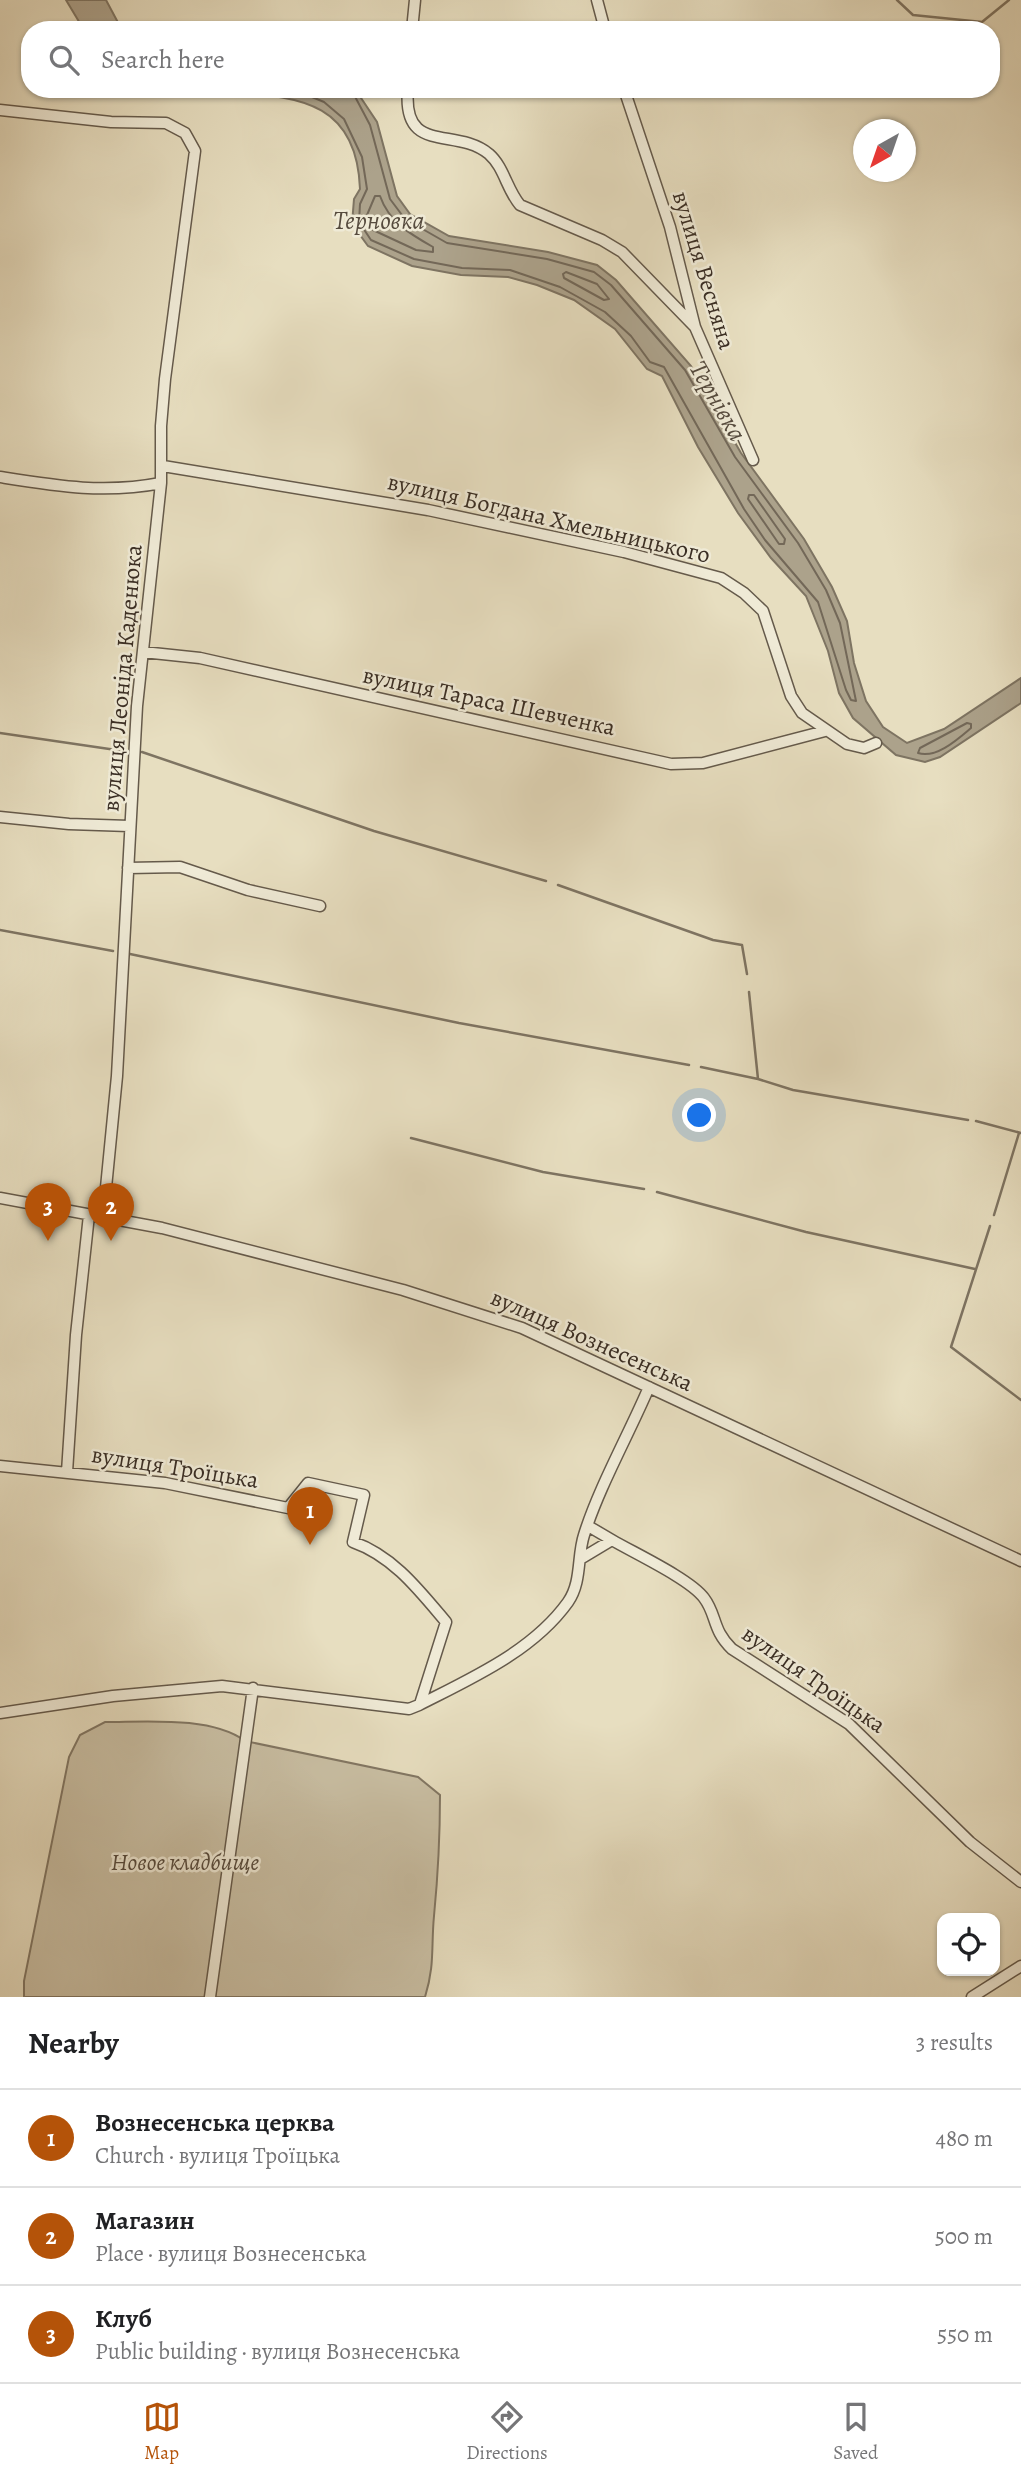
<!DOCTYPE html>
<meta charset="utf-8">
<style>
body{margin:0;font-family:Alegreya,serif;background:#f2f2f2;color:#202124}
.controls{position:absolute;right:21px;bottom:21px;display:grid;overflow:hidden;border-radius:14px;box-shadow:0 2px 5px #0004}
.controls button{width:63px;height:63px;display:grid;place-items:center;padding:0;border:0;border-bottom:2px solid #e0e0e0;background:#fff;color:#202124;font:35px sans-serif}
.compass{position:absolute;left:853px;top:119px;width:63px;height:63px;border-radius:50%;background:#fff;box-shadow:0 2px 5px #0004;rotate:220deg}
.you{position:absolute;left:700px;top:1116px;width:24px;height:24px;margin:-18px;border:5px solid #fff;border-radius:50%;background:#1a73e8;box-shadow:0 0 0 10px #1a73e833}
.badge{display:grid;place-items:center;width:46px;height:46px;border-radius:50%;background:#b45309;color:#fff;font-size:23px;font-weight:700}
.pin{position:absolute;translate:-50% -58px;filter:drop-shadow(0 2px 4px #0008)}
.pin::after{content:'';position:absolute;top:37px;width:24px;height:21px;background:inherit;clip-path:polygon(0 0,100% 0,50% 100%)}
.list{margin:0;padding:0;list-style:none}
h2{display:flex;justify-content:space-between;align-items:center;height:91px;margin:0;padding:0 28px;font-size:30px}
h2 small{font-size:23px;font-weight:400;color:#757577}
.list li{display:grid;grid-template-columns:46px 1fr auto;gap:21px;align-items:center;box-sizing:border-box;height:98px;padding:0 28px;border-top:2px solid #e0e0e0}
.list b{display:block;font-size:26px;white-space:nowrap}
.list p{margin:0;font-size:23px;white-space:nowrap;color:#757577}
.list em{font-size:23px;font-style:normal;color:#757577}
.icon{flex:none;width:38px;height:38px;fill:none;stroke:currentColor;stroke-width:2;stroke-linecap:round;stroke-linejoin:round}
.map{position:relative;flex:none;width:1021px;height:1997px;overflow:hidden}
.search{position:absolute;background:#fff;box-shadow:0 2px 5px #0004;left:21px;right:21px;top:21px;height:77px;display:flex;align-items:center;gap:18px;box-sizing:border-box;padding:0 24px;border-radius:28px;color:#757577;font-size:26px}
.sheet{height:385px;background:#fff}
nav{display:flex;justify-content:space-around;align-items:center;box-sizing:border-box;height:98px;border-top:2px solid #e0e0e0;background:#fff;font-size:19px;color:#757577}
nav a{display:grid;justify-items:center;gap:4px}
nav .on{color:#b45309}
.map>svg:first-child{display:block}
</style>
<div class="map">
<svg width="1021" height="1997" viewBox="0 0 1021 1997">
<rect width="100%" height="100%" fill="#e7dec0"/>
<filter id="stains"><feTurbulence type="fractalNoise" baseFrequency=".00286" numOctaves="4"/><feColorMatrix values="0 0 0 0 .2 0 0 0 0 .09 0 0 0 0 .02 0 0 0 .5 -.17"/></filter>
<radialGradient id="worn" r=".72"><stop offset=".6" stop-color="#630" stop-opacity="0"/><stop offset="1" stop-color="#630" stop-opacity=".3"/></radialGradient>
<path fill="#cac0a5" stroke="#827764" stroke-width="2" d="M105 1722C146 1722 211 1716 245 1741L418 1777 440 1795C440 1836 438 1875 434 1916 431 1947 435 1965 425 1997H24V1981L69 1757 80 1735Z"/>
<path fill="#aca28b" stroke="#7e7462" stroke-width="2" d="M66 0H106L122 30H84Z
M153 89H355L377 122 397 196 410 214 449 236 548 252 597 265 616 280 691 366 741 453 804 539 832 587 847 621 854 663 866 701 883 727 907 743 944 729 1021 678V703L940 757 925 762 896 755 853 718 839 693 828 651 806 596 771 558 738 513 698 447 662 376 647 369 615 329 574 300 537 285 508 277 461 275 412 266 368 246 352 224 354 199 360 189C357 105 303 96 233 93 205 92 181 99 153 89Z"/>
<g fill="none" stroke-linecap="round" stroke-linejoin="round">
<path stroke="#736858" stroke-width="2" d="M263 89 312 97 324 102 344 119 362 157 367 189 360 204 359 222 371 240 414 259 462 268 510 270 560 287 605 312 631 336 650 362 664 367 744 509 765 540 818 602 846 690 851 700 856 701 840 623 826 590 798 543 735 457 685 370 611 285 594 272 547 259 447 243 405 219 390 199 370 125 351 89
M375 196H380C389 222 410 234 433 247V252L416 250 373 230 367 215Z
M566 272 597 284 609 299 604 300 564 278 563 274Z
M749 495H754L785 539 784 544H779L748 499Z
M967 723 971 724V728C958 739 936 759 918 753L920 748Z"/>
<path stroke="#7e7462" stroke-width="2.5" d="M897 0 913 15 982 22 1009 0
M0 733 123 751
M142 752 374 831 546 881
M558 885 713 940 742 945 747 974
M0 930 113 951
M130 954 459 1023 689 1065
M749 992 758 1079
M701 1067 758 1079 793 1090 968 1120
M976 1121 1021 1133
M411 1138 543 1172 644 1189
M657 1192 806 1232 975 1269
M994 1215 1019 1133
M990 1226 951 1347 1021 1400"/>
<g stroke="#655a4b" stroke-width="13">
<path id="minor" d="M597 0 605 30
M412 30 415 0
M408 89C402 156 455 126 489 154 504 167 507 190 520 205L602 240 622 252 695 327
M624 89 670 227 695 327 753 460
M0 110 111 122 166 123 185 133 195 151 165 379 161 426V483L137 706 117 1076 103 1218
M163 466 428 510 624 552 721 578 744 593 763 611 791 696 802 713 847 744 864 748 876 743
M0 477C57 486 104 494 161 483
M143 652 200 658 671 764 703 763 825 731
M0 817 69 824 129 826
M128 868 180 867 248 890 320 906
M0 1198 162 1228 403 1290 522 1328 1021 1561
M0 1466 165 1483 288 1508 308 1483 364 1495 353 1542C393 1556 419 1590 446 1622L420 1704
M67 1472 76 1335 89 1215
M588 1526 612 1540
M582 1558 612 1540C634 1553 690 1579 704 1598 717 1615 712 1630 732 1649L849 1724 970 1842 1021 1882
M0 1713 113 1696 222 1686 409 1709 419 1705C472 1678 533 1651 568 1602 582 1582 577 1556 584 1535 599 1487 629 1434 649 1387
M210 1997 253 1688
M972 1997 1021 1966"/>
</g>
<use href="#minor" stroke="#efead6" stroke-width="10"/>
</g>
<g text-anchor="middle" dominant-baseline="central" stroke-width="5" stroke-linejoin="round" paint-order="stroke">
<g font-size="24" fill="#3a2e24" stroke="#efead6">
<text transform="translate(704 270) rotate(73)">вулиця Весняна</text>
<text transform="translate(549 518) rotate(13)">вулиця Богдана Хмельницького</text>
<text transform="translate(122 678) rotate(-85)">вулиця Леоніда Каденюка</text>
<text transform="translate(489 701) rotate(12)">вулиця Тараса Шевченка</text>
<text transform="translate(592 1340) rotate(24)">вулиця Вознесенська</text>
<text transform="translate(175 1467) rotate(9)">вулиця Троїцька</text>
<text transform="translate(814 1679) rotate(35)">вулиця Троїцька</text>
</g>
<g font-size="24" font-style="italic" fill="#574b3e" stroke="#efead6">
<text x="185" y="1862">Новое кладбище</text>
</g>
<g font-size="26" font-style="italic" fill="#564b3e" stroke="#efead6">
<text x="379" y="220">Терновка</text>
<text transform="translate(718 401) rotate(60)">Тернівка</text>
</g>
</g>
<rect width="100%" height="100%" filter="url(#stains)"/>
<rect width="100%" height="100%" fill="url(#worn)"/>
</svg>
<div class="controls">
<button><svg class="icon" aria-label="locate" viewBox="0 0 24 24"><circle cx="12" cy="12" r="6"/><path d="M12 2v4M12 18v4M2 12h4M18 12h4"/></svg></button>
</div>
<svg class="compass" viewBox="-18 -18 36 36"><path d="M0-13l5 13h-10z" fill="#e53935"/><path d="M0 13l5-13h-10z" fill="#757577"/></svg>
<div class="you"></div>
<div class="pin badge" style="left:310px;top:1545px">1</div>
<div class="pin badge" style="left:111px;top:1241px">2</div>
<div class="pin badge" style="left:48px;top:1241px">3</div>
<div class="search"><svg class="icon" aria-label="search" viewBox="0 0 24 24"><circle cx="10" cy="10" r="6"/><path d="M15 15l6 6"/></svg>Search here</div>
</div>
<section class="sheet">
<h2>Nearby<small>3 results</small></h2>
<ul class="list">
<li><span class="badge">1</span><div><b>Вознесенська церква</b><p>Church · вулиця Троїцька</p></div><em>480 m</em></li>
<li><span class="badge">2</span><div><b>Магазин</b><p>Place · вулиця Вознесенська</p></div><em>500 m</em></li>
<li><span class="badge">3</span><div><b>Клуб</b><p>Public building · вулиця Вознесенська</p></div><em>550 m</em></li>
</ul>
</section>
<nav>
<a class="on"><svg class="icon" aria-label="map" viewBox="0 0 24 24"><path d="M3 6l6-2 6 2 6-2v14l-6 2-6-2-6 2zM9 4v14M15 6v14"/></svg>Map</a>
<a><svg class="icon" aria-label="directions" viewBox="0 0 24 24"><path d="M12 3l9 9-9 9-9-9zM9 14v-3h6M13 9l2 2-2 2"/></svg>Directions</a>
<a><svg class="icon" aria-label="saved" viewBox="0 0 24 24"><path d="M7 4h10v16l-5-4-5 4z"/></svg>Saved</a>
</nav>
